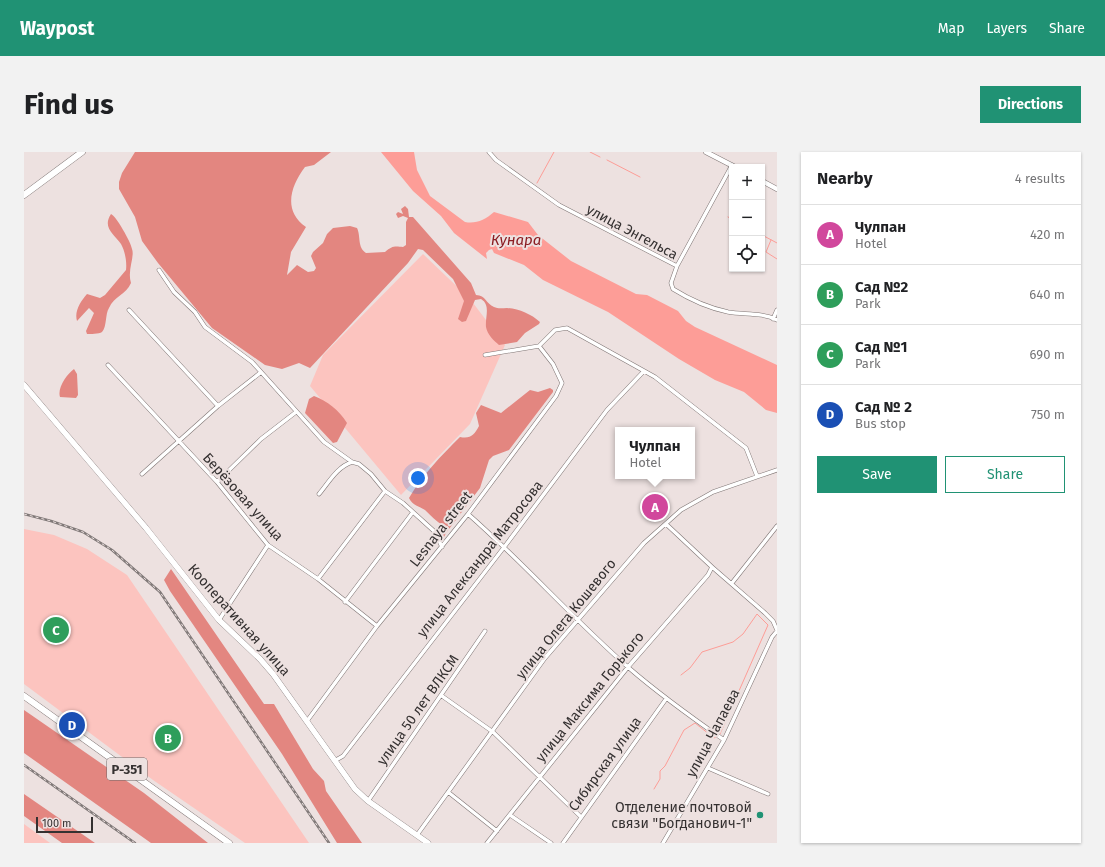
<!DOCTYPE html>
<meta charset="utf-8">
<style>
body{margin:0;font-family:"Fira Sans",sans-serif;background:#f2f2f2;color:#202124}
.controls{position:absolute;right:12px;top:12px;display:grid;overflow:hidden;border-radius:0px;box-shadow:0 1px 3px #0004}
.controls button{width:36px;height:36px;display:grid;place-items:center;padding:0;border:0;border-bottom:1px solid #e0e0e0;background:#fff;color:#202124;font:20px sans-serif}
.scale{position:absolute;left:12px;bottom:10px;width:57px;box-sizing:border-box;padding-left:4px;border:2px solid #353131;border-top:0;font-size:11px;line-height:14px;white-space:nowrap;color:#353131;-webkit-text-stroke:3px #ede1e0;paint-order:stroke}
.you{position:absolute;left:394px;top:326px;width:14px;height:14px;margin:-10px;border:3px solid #fff;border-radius:50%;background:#1a73e8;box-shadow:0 0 0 6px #1a73e833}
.badge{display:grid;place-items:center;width:26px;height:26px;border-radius:50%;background:#209274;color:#fff;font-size:13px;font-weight:700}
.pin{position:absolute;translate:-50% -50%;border:2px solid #fff;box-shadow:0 1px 4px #0006}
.popup{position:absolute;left:591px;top:275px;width:80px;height:52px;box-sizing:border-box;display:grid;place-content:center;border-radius:0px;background:#fff;filter:drop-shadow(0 1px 3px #0005);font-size:13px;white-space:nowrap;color:#757577}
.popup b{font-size:15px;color:#202124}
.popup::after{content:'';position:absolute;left:50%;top:100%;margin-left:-8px;border:8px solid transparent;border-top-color:#fff}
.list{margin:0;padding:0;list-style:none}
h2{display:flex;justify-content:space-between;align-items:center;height:52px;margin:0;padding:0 16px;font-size:17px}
h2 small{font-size:13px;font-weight:400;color:#757577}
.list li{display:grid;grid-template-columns:26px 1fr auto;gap:12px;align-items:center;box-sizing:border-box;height:60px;padding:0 16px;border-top:1px solid #e0e0e0}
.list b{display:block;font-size:15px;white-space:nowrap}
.list p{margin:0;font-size:13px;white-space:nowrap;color:#757577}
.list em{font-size:13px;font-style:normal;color:#757577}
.actions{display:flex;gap:8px;padding:12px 16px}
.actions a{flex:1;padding:9px 0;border:1px solid #209274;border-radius:0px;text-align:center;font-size:14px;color:#209274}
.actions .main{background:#209274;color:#fff}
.icon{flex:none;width:22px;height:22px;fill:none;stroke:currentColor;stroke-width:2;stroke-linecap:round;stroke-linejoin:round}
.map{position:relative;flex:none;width:753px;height:691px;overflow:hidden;border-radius:0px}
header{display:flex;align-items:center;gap:24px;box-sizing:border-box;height:56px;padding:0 20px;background:#209274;color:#fff}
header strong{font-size:19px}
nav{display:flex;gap:22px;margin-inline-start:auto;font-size:14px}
.intro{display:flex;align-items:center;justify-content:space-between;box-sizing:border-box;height:96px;padding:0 24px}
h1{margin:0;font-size:28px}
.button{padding:10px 18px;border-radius:0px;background:#209274;color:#fff;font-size:14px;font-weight:700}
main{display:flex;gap:24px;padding:0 24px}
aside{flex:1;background:#fff;border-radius:0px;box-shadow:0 1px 3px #0004}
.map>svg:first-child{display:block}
</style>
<header>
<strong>Waypost</strong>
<nav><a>Map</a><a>Layers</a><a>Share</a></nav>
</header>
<div class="intro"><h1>Find us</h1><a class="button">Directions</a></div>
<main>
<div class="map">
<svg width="753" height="691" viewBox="0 0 753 691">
<rect width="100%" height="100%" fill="#ede1e0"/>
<path fill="#fcc4bf" d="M399 102 446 147 481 193 446 272 377 343 286 234 299 203Z
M0 377 30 383 63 397 103 423 285 691H221L129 628 0 532Z
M0 672 26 691H0Z"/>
<path fill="#e38680" d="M111 0H307L290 13 281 15C266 35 259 59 282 75L267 100 263 123 273 113 284 120 290 119 292 116 287 104 289 100 299 91 303 82 309 76 326 74 333 76C337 84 333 95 342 101L361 100C368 94 370 94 379 95L382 93V70L384 66 379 64 374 66 372 62 374 60 379 62 377 57 381 54 384 57 385 65H389L447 131 452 143C462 143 462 152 470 155 474 157 479 156 483 156 495 157 507 162 516 170L515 172 501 181 493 190 475 193C470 189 463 182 462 175 461 165 467 153 457 147L451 148 442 169 438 170 434 167 440 149 429 127 399 98 394 97 384 111 286 216 275 211 258 217 241 213 188 176 134 111 118 89 111 65 95 37V30L98 21Z
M87 62C92 64 107 90 108 97 111 105 103 118 107 131 102 143 90 144 85 156 81 162 83 175 78 180 75 182 66 182 63 182L62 179 70 161 65 156 53 169C50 159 57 149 63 142L76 146 81 143 102 118C103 110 101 99 97 92 90 82 78 76 87 62Z
M50 217 53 222 54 243 52 246 36 245C33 236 43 222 50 217Z
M526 236 529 238V240L485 298 469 304 465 308 456 336 422 381 420 385H416L418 373C412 369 407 364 401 358 395 354 389 354 385 346 399 322 417 304 436 285 447 287 450 283 455 274L452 261 457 253 477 261 506 238 514 240Z
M290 244C303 249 315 258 323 271L313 290 309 291 281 261 285 247Z
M147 417 240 552H250L289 617 300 629 302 639 338 691H313L258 602 146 439 140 428Z
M0 558 120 641 184 691H127L0 601Z
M0 643V642L71 691H38L0 664Z"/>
<path fill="#fd9d97" d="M357 0H390L393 18 406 44 441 70C452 72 461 68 470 60L504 70 514 83 547 109 612 142 623 143 654 159 662 169 671 175 753 213V261L742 258 720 240 691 228 655 207 584 160 519 128 500 113 470 101 468 97 465 98 462 101 463 107 430 81 417 64 389 39Z"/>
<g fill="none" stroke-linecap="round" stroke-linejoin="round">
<path stroke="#fd9d97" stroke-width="1" d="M566 0 576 5
M583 8 616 25
M513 31 530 0
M704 65 708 67
M738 83 753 91
M747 88 742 100 753 107
M657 523 666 516 678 500 709 490 719 482 733 462 744 473 696 582
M630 637 636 627V619L641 614 660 578 671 571 690 586 693 584"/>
<g stroke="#7f7574" stroke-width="4.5">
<path id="minor" d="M465 0 472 8 535 53 653 114 647 131 649 137C665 147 685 156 704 160 720 163 738 160 753 168
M653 114 708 13
M135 118 150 140 171 160 181 175 228 210 300 290 328 310 335 312 347 322 361 339 379 351 411 380 418 395
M105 158 194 254
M749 167 753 158
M461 203 515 194 531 178 543 176 631 225 722 296 733 324
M84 213 193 330 244 393 294 427 353 474
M118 322 194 254 236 221
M193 330 237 287 272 260
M295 342C305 330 313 315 328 310
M444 362C500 411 549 467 605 516 635 542 667 565 700 588
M642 372 688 415 741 461 749 469 753 478
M294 427 361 339
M708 431 753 374
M321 450 389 360
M195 468 244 393
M418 544 469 580 556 664
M283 569 353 474 444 362 532 244 538 231 529 212 515 194
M312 608 319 604 481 394 583 258 620 219
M684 616 744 642
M424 640 473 679
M344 649 461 479
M486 663 527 691
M393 683 521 506 620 391 657 358 689 340 753 318
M463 691 604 515 684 423 688 415
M539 691 642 547
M639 691 700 588 748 485 753 479"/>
</g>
<g stroke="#7f7574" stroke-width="5.5">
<path id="tertiary" d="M682 0 711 15
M738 29 753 37"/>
</g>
<g stroke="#7f7574" stroke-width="6">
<path id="secondary" d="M0 233 122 376 195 468 236 507 249 522 331 637 344 649 404 691"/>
</g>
<g stroke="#7f7574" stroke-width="7">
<path id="primary" d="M0 43 58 0
M0 544 205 691"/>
</g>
<use href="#minor" stroke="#fff" stroke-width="3.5"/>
<use href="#tertiary" stroke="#fff" stroke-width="4.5"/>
<use href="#secondary" stroke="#fff" stroke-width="5.5"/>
<use href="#primary" stroke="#fff" stroke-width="6"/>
<g stroke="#807978" stroke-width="2.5">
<path id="rail" d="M0 362 27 369 59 380 88 398 136 440 305 691
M0 613 111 691"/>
</g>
<use href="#rail" stroke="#ede1e0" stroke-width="1" stroke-dasharray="3" stroke-linecap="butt"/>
</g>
<circle fill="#209274" stroke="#ede1e0" stroke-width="1.5" cx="736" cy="663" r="4"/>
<g text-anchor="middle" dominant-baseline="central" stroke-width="4" stroke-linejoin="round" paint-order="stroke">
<rect fill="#ede1e0" stroke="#6c6666" stroke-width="1" x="83" y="606" width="40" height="22" rx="3"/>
<g font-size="13" font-weight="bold" fill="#353131">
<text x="103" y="617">Р-351</text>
</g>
<g font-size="14" fill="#353131" stroke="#ede1e0">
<text transform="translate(608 80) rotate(28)">улица Энгельса</text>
<text transform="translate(219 345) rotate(48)">Берёзовая улица</text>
<text transform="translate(417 377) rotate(-52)">Lesnaya street</text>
<text transform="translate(456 407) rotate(-52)">улица Александра Матросова</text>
<text transform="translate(542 467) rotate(-51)">улица Олега Кошевого</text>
<text transform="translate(215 468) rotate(48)">Кооперативная улица</text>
<text transform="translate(566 545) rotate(-51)">улица Максима Горького</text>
<text transform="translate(394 558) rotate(-55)">улица 50 лет ВЛКСМ</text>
<text transform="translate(689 581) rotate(-62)">улица Чапаева</text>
<text transform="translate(581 612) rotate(-54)">Сибирская улица</text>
</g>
<g font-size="14" fill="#353131" stroke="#ede1e0" text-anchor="end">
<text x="728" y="655">Отделение почтовой<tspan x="728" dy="16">связи "Богданович-1"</tspan></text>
</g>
<g font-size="15" font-style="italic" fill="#8b1d22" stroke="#ede1e0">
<text x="492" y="88">Кунара</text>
</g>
</g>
</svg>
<div class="controls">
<button>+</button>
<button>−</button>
<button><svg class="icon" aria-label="locate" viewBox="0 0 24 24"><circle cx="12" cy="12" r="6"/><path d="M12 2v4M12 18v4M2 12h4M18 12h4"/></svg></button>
</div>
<div class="scale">100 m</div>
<div class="you"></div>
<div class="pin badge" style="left:631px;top:355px;background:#d1479c">A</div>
<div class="popup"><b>Чулпан</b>Hotel</div>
<div class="pin badge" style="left:144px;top:586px;background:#2e9e5b">B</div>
<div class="pin badge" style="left:32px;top:478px;background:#2e9e5b">C</div>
<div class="pin badge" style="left:48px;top:573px;background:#1a4fb4">D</div>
</div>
<aside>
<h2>Nearby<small>4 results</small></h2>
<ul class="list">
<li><span class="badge" style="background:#d1479c">A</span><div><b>Чулпан</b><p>Hotel</p></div><em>420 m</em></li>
<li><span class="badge" style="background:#2e9e5b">B</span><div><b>Сад №2</b><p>Park</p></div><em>640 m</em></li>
<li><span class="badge" style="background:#2e9e5b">C</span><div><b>Сад №1</b><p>Park</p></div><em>690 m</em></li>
<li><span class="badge" style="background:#1a4fb4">D</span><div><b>Сад № 2</b><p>Bus stop</p></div><em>750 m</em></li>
</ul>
<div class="actions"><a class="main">Save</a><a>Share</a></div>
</aside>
</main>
